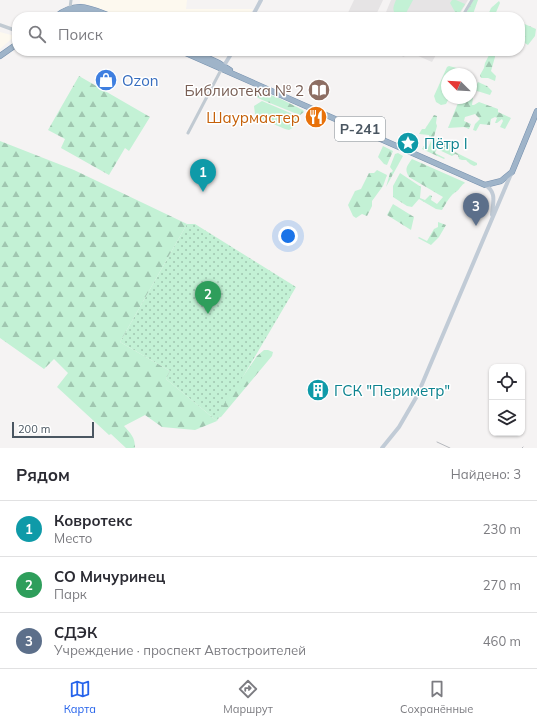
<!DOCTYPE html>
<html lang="ru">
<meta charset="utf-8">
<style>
body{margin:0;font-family:Mulish,sans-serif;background:#f7f7f7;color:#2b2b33}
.controls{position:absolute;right:12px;bottom:12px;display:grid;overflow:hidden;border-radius:8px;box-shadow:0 1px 3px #0004}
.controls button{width:36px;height:36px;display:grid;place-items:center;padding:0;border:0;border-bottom:1px solid #e1e1e2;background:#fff;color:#2b2b33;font:20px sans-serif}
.compass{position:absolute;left:441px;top:68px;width:36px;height:36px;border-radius:50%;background:#fff;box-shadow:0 1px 3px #0004;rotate:294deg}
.scale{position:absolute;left:12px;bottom:10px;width:82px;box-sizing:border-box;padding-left:4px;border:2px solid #4a5661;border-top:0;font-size:11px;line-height:14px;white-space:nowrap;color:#4a5661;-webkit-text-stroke:3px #fff;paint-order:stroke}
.you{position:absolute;left:288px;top:236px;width:14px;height:14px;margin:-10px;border:3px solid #fff;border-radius:50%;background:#1a73e8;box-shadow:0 0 0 6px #1a73e833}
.badge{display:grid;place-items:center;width:26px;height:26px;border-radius:50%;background:#2563eb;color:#fff;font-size:13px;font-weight:700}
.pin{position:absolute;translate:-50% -33px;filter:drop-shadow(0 1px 2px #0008)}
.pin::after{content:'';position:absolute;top:21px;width:14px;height:12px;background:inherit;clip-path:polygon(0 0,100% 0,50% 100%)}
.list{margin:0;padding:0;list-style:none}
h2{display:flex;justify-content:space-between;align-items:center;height:52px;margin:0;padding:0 16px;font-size:17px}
h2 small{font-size:13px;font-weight:400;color:#7c7c81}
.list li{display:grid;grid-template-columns:26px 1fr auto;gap:12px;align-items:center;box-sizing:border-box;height:56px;padding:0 16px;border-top:1px solid #e1e1e2}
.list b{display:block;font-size:15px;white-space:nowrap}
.list p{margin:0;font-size:13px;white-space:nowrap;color:#7c7c81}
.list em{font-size:13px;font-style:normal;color:#7c7c81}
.icon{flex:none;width:22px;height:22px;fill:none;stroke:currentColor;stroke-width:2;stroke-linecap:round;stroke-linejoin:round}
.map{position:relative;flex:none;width:537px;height:448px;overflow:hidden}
.search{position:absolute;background:#fff;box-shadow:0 1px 3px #0004;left:12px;right:12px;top:12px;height:44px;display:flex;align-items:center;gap:10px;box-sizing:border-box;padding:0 14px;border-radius:16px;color:#7c7c81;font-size:15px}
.sheet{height:220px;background:#fff}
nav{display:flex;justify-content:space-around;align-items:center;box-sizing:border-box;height:56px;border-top:1px solid #e1e1e2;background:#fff;font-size:11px;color:#7c7c81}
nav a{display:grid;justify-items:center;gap:2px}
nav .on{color:#2563eb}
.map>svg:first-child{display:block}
</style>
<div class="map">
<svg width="537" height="448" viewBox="0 0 537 448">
<defs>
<pattern id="grass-dots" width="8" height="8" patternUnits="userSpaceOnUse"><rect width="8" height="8" fill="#c3f1d5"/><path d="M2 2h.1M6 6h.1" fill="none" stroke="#a0c6b0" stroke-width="1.8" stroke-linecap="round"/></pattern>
<pattern id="forest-firs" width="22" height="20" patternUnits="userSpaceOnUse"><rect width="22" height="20" fill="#c3f1d5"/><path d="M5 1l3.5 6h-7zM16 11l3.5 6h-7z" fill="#a0c6b0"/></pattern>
</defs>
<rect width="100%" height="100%" fill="#f5f3f3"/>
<path fill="#fdf9ef" d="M80 0H187L186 9H253L249 17H118L96 7 80 3Z
M0 32 15 36 0 49Z
M203 51H228L222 56 219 57Z"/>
<path fill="#e6e4e5" d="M354 0H383L375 17H346Z
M391 0H468L458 17H384Z
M390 51H438L432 62 407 51 404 57Z"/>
<path fill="url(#grass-dots)" d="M187 224H195L296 287 217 421 166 379 170 371 120 342Z"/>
<path fill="url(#forest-firs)" d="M452 0H456L465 4 457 17H450L455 12 450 3Z
M473 0H478L472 17H464Z
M499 1 500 3 494 17H485L488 15 491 8Z
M520 22 536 29 535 36 528 45 523 42 524 38 522 37 520 41Z
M491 51H495V57L491 71 496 76 495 81 488 78H481L480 75 484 68 485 63Z
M79 76 150 117 129 151 125 148 109 175 61 148 65 139 48 130Z
M478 82 487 86 492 91 490 95 474 90Z
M255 92C269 91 290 104 303 110L304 112 300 115 297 114 260 99 255 96Z
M460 98H473L472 105H474L479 102 498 109V112L511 118 505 129 500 127 503 121 502 119 497 123H495L497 118 495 117 491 119 490 125 480 124 476 131 473 130 475 124 480 119 475 114 465 117 464 121 471 124 469 129 464 127 448 128Z
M434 115 437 116 436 123 437 126 434 137 443 141H453L455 146 453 151 477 163V165L474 166 470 164 466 160H462L459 159 458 155 455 154 452 156 437 149 435 153 445 158 444 159 422 149 424 146 428 148 431 141 429 138V135L419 134 422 129H425Z
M0 141 74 170 187 224 120 342 170 371 166 379 217 421 195 430 162 427 145 415 124 426C131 434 135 437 135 448H126L111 434 109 435 57 387 68 373 54 359 44 369 0 338Z
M383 146 393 151 387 165 384 164 378 157Z
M398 153 403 156 386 187 390 173 393 171 390 167 395 154Z
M412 159 464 182 465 183C461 185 460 189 457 191 450 195 447 202 442 210L436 209 419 199 412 207 407 206 393 197V186L400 173 421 187 420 198 425 200 430 195 432 196 431 200 437 204 443 197 409 177C404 169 407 166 412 159Z
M377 170 387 175 383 186 372 201V206L367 216 362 214 356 218 353 216 348 205 355 191 361 189 369 173H374Z
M393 204 414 217 411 230 387 215Z
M438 222 446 225 439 237 431 245 418 238 419 237 427 241 434 229 438 227Z
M264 350H268L273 352 272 356 221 417 217 418 224 404 257 356Z"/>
<path fill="#c3f1d5" d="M396 0H413L405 15 399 16C391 12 393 7 396 0Z
M449 66 457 68 459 74H447V98H449L446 104 441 105 436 102 434 96 447 67Z
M262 101 295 115 297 120 294 127 289 130 285 129 257 117 255 114 254 106Z"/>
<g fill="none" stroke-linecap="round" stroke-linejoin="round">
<g stroke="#7690ad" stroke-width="6">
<path id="trunk" d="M55 17C77 0 89 8 113 17
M62 17C75 7 88 11 102 17
M181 51 485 185 501 181 512 172 537 111
M193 51 219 63 230 70
M0 56 17 44"/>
</g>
<path stroke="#c1cad2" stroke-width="3" d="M70 8 71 0
M462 17 472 0
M441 53 442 51
M188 133 222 68"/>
<path stroke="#c1cad2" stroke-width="3.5" d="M0 25 17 31"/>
<path stroke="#c1cbd6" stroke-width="4" d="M252 17 261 0
M223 67 233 51
M485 185C497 192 493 202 492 215
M382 448 399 427 417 396 511 174"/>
<use href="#trunk" stroke="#9fb4c9" stroke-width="5"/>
<path stroke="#b5b8bd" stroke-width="1" d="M437 442 450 448
M522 448 523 447"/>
</g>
<defs>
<g id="shop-disc" transform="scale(1.15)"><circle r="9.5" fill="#3f7fe0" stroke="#fff"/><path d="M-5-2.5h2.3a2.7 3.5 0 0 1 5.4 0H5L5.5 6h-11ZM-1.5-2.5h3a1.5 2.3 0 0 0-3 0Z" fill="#fff"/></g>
<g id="library-disc" transform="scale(1.15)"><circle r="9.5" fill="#8d6e63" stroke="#fff"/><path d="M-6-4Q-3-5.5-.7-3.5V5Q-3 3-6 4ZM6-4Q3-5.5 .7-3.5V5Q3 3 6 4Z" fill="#fff"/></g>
<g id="restaurant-disc" transform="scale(1.15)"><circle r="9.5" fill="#e8710a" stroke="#fff"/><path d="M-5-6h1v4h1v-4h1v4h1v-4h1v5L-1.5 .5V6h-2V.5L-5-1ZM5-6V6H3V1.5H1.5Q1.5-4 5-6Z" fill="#fff"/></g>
<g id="sight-disc" transform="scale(1.15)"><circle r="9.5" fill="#0f9aa8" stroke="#fff"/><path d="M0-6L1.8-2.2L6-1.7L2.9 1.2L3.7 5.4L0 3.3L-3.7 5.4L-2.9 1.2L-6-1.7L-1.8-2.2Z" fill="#fff"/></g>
<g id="building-disc" transform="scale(1.15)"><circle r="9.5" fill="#0f9aa8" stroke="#fff"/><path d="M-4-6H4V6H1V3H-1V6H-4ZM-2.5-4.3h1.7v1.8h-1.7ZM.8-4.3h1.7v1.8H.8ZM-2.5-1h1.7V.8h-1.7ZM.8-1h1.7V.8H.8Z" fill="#fff"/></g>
</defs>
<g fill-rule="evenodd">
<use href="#shop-disc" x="106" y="80"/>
<use href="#library-disc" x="319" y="90"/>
<use href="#restaurant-disc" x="316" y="117"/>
<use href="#sight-disc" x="408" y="143"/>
<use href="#building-disc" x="318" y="390"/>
</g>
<g text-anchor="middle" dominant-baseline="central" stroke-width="3" stroke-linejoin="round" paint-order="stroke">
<rect fill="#fff" stroke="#808990" stroke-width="1" x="335" y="117" width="50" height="24" rx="3"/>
<g font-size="14" font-weight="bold" fill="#4a5661">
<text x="360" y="129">Р-241</text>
</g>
<g font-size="15" fill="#366cbe" stroke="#fff" text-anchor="start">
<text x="122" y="80">Ozon</text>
</g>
<g font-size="15" fill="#785e54" stroke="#fff" text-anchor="end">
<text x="304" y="90">Библиотека № 2</text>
</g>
<g font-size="15" fill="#c56008" stroke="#fff" text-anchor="end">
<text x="300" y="117">Шаурмастер</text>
</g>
<g font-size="15" fill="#0d838f" stroke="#fff" text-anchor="start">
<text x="424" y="143">Пётр I</text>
<text x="334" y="390">ГСК "Периметр"</text>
</g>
</g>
</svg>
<div class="controls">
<button><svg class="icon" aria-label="locate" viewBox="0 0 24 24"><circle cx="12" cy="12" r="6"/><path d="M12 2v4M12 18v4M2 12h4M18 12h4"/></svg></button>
<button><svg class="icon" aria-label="layers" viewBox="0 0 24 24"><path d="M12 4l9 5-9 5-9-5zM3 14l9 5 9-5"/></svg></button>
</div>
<svg class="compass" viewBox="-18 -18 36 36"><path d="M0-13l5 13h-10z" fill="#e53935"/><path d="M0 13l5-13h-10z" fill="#7c7c81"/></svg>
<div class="scale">200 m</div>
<div class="you"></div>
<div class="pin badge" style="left:203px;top:192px;background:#0f9aa8">1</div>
<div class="pin badge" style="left:208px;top:314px;background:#2e9e5b">2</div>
<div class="pin badge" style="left:476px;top:226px;background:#5c6f8a">3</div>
<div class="search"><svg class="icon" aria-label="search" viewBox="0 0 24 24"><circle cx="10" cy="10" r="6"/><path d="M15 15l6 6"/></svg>Поиск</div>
</div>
<section class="sheet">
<h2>Рядом<small>Найдено: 3</small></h2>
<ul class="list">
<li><span class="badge" style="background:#0f9aa8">1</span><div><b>Ковротекс</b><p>Место</p></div><em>230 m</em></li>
<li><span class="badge" style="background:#2e9e5b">2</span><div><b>СО Мичуринец</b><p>Парк</p></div><em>270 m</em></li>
<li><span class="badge" style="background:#5c6f8a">3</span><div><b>СДЭК</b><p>Учреждение · проспект Автостроителей</p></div><em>460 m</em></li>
</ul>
</section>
<nav>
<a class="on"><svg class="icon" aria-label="map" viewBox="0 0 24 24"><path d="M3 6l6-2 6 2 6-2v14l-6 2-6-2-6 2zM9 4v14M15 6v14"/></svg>Карта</a>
<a><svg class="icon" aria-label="directions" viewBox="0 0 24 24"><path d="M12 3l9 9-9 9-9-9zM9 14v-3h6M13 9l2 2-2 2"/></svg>Маршрут</a>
<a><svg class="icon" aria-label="saved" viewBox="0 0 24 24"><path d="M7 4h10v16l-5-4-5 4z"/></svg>Сохранённые</a>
</nav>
